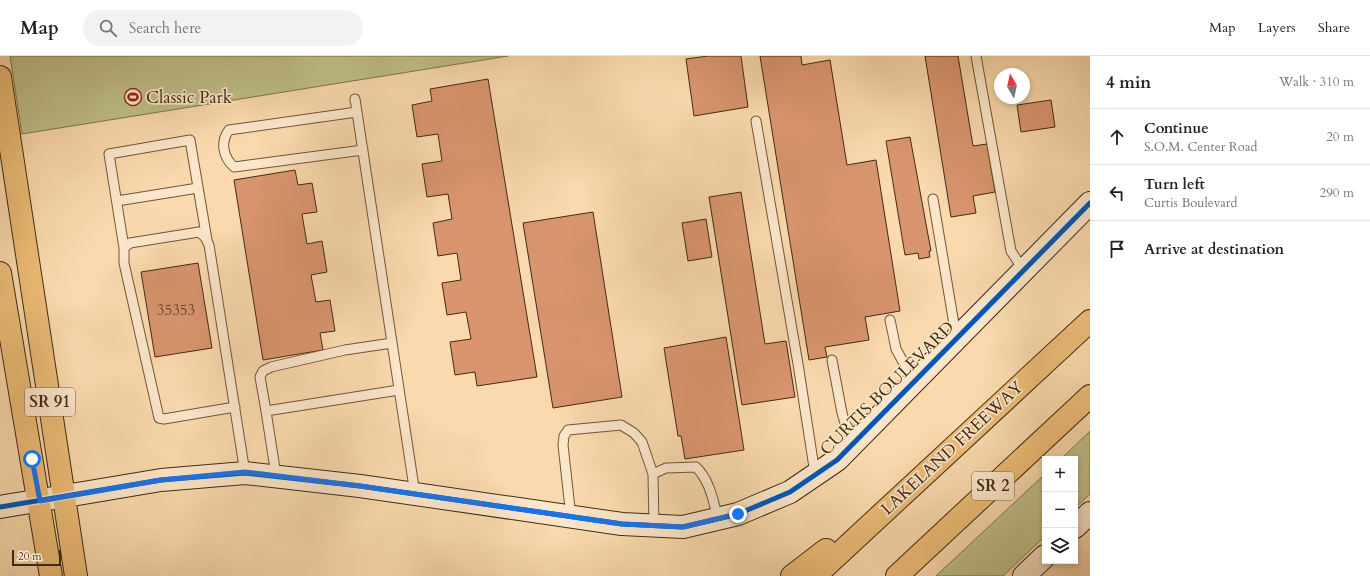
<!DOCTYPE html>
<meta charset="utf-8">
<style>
body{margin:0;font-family:Cardo,serif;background:#f2f2f2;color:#222}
.controls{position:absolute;right:12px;bottom:12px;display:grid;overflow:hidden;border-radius:0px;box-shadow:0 2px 6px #0003}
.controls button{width:36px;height:36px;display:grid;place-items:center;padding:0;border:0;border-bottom:1px solid #e0e0e0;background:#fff;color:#222;font:20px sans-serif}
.compass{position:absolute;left:994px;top:12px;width:36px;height:36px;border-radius:50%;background:#fff;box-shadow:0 2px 6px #0003;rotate:351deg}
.scale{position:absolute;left:12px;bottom:10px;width:49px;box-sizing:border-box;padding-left:4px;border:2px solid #412b13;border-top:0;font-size:11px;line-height:14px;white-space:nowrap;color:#412b13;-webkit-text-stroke:3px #fbe6ca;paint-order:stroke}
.stop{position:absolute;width:12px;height:12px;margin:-9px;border:3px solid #1a73e8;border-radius:50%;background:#fff}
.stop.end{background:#1a73e8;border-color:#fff;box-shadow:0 1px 4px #0008}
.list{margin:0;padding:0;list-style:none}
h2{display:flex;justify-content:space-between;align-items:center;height:52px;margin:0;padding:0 16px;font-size:17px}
h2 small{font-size:13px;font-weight:400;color:#767676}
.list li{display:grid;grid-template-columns:26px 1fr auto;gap:12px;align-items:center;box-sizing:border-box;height:56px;padding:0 16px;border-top:1px solid #e0e0e0}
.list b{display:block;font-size:15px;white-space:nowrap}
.list p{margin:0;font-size:13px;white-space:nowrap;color:#767676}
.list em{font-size:13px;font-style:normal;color:#767676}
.icon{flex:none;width:22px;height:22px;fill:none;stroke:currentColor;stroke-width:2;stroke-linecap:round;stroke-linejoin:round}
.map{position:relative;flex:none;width:1090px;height:520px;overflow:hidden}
header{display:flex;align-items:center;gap:24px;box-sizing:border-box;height:56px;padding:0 20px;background:#fff;border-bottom:1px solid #e0e0e0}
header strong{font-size:19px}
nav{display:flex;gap:22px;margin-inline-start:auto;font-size:14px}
.search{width:280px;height:36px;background:#f2f2f2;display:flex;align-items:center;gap:10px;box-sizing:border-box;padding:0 14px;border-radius:22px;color:#767676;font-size:15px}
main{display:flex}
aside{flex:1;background:#fff}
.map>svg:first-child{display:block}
</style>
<header>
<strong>Map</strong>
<div class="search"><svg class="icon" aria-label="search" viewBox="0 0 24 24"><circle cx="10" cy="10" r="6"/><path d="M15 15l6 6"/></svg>Search here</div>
<nav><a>Map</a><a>Layers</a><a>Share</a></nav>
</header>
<main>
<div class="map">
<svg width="1090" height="520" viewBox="0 0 1090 520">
<rect width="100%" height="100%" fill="#f9d9ad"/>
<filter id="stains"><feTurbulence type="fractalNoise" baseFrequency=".005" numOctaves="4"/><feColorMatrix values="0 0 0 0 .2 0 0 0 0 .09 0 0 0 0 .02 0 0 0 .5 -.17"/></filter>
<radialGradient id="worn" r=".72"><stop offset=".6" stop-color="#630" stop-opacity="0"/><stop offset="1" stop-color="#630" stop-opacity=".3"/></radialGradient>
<path fill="#bfbf89" stroke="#80754e" d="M10 0H508L22 78Z
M1090 375V438L1075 452V403H1061Z
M1045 418V480L1003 520H936Z"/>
<path fill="#d9956e" stroke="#412b13" d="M708 0H741L748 51 694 60 686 3Z
M760 0H801L802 9 830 4 847 109 876 104 900 255 865 261 869 284 825 291 827 301 809 304Z
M925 0H958L973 90 987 88 995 136 973 140 976 157 951 161Z
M488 23 537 321 477 330 475 316 455 319 450 286 471 283 466 256 447 259 442 227 461 224 457 197 438 200 433 167 452 163 448 138 427 141 422 108 442 105 438 78 417 81 412 49 432 45 430 33Z
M1051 44 1055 71 1021 76 1017 49Z
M910 81 931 195H929L930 201 919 203 918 197 905 199 886 85Z
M295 114 298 129 312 127 317 156 302 158 307 188 322 185 327 216 311 219 316 246 330 244 335 275 320 277 323 294 263 304 234 124Z
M741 136 765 288 786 285 795 341 742 349 709 141Z
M593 156 622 341 553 352 523 167Z
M706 163 712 201 688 205 682 167Z
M198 207 212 292 155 301 141 216Z
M726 281 744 394 685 403 681 380H678L664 292Z"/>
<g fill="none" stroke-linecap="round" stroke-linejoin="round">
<g stroke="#6f563a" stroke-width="11">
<path id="lane" d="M976 0 1011 195 1024 215
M355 43 415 438
M357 56 229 74C220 86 223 101 234 111L363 94
M756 65 798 308 815 418
M933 143 956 280
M117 145 198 132
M124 192 109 98 190 84 207 184
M890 264 896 293 914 326
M832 304 842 357 845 367 855 384
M235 351 164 363 159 362 124 207V192L130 187 199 176 205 181 209 189 245 417
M266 355 260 321 263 315 271 311 345 294 392 287
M653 418 666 412 696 411C710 425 713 444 718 463
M276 419 266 355 399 334
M571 461 563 389 564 380 568 374 621 369 634 377 642 386 653 418 654 470"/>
</g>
<g stroke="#412b13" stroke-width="24">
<path id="secondary" d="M0 451 161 424 245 417 360 430 622 468 683 471 738 458 790 436 837 404 1090 147
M1075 471 1090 457
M1024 520 1045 500"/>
</g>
<g stroke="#412b13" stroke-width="24">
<path id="primary" d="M0 21 76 520
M0 217 51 520"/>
</g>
<g stroke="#412b13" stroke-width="24">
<path id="highway" d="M792 520 826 494
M815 520 1090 265
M897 520 1090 340"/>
</g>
<use href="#lane" stroke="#fbe6ca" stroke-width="9"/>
<use href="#secondary" stroke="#fbe6ca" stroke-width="22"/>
<use href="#primary" stroke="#ecbc76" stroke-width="22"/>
<use href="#highway" stroke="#ecbc76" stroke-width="22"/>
<g stroke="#fbe6ca" stroke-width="8">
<path id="cycleway" d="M0 451 161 424 245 417 360 430 622 468 683 471 738 458 790 436 837 404 1090 147"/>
</g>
<use href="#cycleway" stroke="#0057b8" stroke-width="5"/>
</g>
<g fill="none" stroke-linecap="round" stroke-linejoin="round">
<path stroke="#1a73e8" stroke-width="5" d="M32 403 40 445 161 424 245 416 360 430 622 468 683 471 738 458"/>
</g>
<defs>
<g id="stadium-ring" transform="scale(0.9)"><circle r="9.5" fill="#fbe6ca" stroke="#8f2418" stroke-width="1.5"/><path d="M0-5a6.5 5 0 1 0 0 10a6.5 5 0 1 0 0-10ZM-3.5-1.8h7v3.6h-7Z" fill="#8f2418"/></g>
</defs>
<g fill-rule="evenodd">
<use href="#stadium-ring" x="133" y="41"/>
</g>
<g text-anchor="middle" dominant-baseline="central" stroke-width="3.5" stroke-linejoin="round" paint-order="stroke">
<g font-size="15" fill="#67462a">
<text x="176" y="254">35353</text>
</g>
<g fill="#fbe6ca" stroke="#79634a" stroke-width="1">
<rect x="25" y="332" width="50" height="28" rx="3"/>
<rect x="972" y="416" width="42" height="28" rx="3"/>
</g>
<g font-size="16" font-weight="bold" fill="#412b13">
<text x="50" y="346">SR 91</text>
<text x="993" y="430">SR 2</text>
</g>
<g font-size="17" fill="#412b13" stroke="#fbe6ca" text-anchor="start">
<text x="146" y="41">Classic Park</text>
</g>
<g font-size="17" fill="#412b13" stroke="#fbe6ca">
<text transform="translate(887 332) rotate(-45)">CURTIS BOULEVARD</text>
<text transform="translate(952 392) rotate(-43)">LAKELAND FREEWAY</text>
</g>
</g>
<rect width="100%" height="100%" filter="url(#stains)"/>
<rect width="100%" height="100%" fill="url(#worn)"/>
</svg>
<div class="controls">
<button>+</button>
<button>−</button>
<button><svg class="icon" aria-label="layers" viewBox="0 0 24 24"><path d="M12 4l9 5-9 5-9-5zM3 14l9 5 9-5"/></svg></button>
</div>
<svg class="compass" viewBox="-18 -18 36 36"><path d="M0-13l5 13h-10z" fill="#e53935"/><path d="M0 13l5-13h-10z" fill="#767676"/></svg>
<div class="scale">20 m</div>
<div class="stop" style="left:32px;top:403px"></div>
<div class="stop end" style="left:738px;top:458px"></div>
</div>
<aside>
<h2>4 min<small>Walk · 310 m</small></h2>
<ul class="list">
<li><svg class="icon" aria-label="ahead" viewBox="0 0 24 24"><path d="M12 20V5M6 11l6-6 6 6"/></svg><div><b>Continue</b><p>S.O.M. Center Road</p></div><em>20 m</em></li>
<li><svg class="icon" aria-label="left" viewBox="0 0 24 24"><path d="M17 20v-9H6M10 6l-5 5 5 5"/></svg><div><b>Turn left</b><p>Curtis Boulevard</p></div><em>290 m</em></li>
<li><svg class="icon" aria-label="arrive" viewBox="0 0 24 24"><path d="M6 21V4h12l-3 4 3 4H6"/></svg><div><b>Arrive at destination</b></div></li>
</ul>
</aside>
</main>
